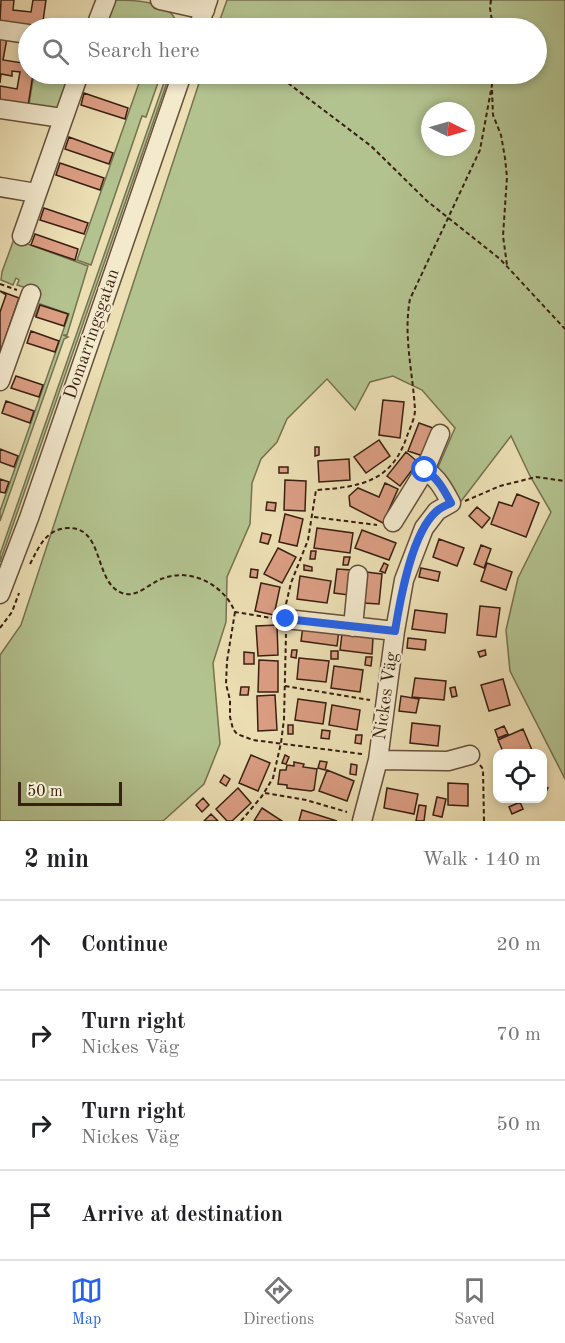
<!DOCTYPE html>
<meta charset="utf-8">
<style>
body{margin:0;font-family:"Old Standard TT",serif;background:#f2f2f2;color:#202124}
.controls{position:absolute;right:18px;bottom:18px;display:grid;overflow:hidden;border-radius:12px;box-shadow:0 3px 9px #0003}
.controls button{width:54px;height:54px;display:grid;place-items:center;padding:0;border:0;border-bottom:2px solid #e0e0e0;background:#fff;color:#202124;font:30px sans-serif}
.compass{position:absolute;left:421px;top:102px;width:54px;height:54px;border-radius:50%;background:#fff;box-shadow:0 3px 9px #0003;rotate:95deg}
.scale{position:absolute;left:18px;bottom:15px;width:104px;box-sizing:border-box;padding-left:6px;border:3px solid #391f11;border-top:0;font-size:16px;line-height:21px;white-space:nowrap;color:#391f11;-webkit-text-stroke:4px #f3eace;paint-order:stroke}
.stop{position:absolute;width:18px;height:18px;margin:-14px;border:4px solid #2563eb;border-radius:50%;background:#fff}
.stop.end{background:#2563eb;border-color:#fff;box-shadow:0 2px 6px #0008}
.list{margin:0;padding:0;list-style:none}
h2{display:flex;justify-content:space-between;align-items:center;height:78px;margin:0;padding:0 24px;font-size:26px}
h2 small{font-size:20px;font-weight:400;color:#757577}
.list li{display:grid;grid-template-columns:39px 1fr auto;gap:18px;align-items:center;box-sizing:border-box;height:90px;padding:0 24px;border-top:2px solid #e0e0e0}
.list b{display:block;font-size:22px;white-space:nowrap}
.list p{margin:0;font-size:20px;white-space:nowrap;color:#757577}
.list em{font-size:20px;font-style:normal;color:#757577}
.icon{flex:none;width:33px;height:33px;fill:none;stroke:currentColor;stroke-width:2;stroke-linecap:round;stroke-linejoin:round}
.map{position:relative;flex:none;width:565px;height:821px;overflow:hidden}
.search{position:absolute;background:#fff;box-shadow:0 3px 9px #0003;left:18px;right:18px;top:18px;height:66px;display:flex;align-items:center;gap:15px;box-sizing:border-box;padding:0 21px;border-radius:33px;color:#757577;font-size:22px}
.sheet{height:438px;background:#fff}
nav{display:flex;justify-content:space-around;align-items:center;box-sizing:border-box;height:84px;border-top:2px solid #e0e0e0;background:#fff;font-size:16px;color:#757577}
nav a{display:grid;justify-items:center;gap:3px}
nav .on{color:#2563eb}
.map>svg:first-child{display:block}
</style>
<div class="map">
<svg width="565" height="821" viewBox="0 0 565 821">
<rect width="100%" height="100%" fill="#ecdfb4"/>
<filter id="stains"><feTurbulence type="fractalNoise" baseFrequency=".00333" numOctaves="4"/><feColorMatrix values="0 0 0 0 .2 0 0 0 0 .09 0 0 0 0 .02 0 0 0 .5 -.17"/></filter>
<radialGradient id="worn" r=".72"><stop offset=".6" stop-color="#630" stop-opacity="0"/><stop offset="1" stop-color="#630" stop-opacity=".3"/></radialGradient>
<path fill="#b3c390" stroke="#767150" stroke-width="1.5" fill-rule="evenodd" d="M113 0C134 0 176 0 177 28H99Z
M227 0H565V779L510 671 506 630 518 578 551 512 530 476 511 436 459 504 436 472 455 428 422 390 393 376 370 382 355 410 327 379 287 419 277 442 261 459 252 483 250 524 227 577 226 622 213 663 220 744 204 784 163 821H0V655L21 625 202 74H536V28H217ZM430 111H466V147H430Z
M34 74H73L58 114 28 110Z
M113 74H161L146 117 142 116 91 265 77 260 139 83Z
M167 74H170L0 562V554Z
M14 239 88 266 67 335H63L68 337 64 339 0 521V511L69 314 40 304 35 316 30 314 36 291 17 285 19 280 16 278 13 285 1 280 2 272Z"/>
<path fill="#db9e83" stroke="#391f11" stroke-width="1.5" fill-rule="evenodd" d="M1 0H14L13 10 31 12 33 0H46L42 28 0 23Z
M0 36 28 40V74H33L28 106 0 102V86L17 89 20 72 12 71V76L1 74 0 83ZM7 38 25 41 22 63 3 60Z
M84 93 128 108 125 119 81 105Z
M69 137 113 153 109 164 65 149Z
M60 163 104 178 100 190 56 175Z
M44 208 88 223 84 234 40 220Z
M35 234 78 249 75 260 31 245Z
M0 291 19 298 0 353V312L6 295Z
M40 305 68 314 64 326 36 317Z
M31 331 59 341 55 352 27 343Z
M16 376 43 385 39 397 11 388Z
M383 400 404 402 400 438 379 435Z
M6 401 34 411 30 423 2 413Z
M419 423 433 428 423 456 408 451Z
M379 440 390 456 366 473 354 457Z
M315 447H319V455L315 456Z
M0 449 18 456 14 467 0 462Z
M406 452 418 462 400 486 387 476Z
M349 459 350 480 319 482 318 461Z
M279 467H288V473H279Z
M0 479 9 482 5 493 0 492Z
M285 480 306 481 305 511 284 510Z
M385 483 398 489 383 523 350 506 349 496 358 488 379 497Z
M517 494 539 503 526 537 491 524 499 502 512 506Z
M267 502 276 503 275 511 266 510Z
M477 507 490 518 482 528 469 516Z
M285 514 303 519 297 546 279 542Z
M317 528 353 533 350 553 314 548Z
M362 530 396 543 389 560 355 548Z
M262 533 271 535 268 544 260 542Z
M439 539 464 548 457 566 433 557Z
M481 545 491 549 484 568 474 564Z
M278 548 296 557 282 583 264 574Z
M311 551H316L315 559H310Z
M344 557H350L348 565H343Z
M384 563 388 565 385 573 380 571Z
M487 563 512 572 506 590 481 581Z
M304 565 312 567V571L304 570Z
M421 568 440 572 438 581 419 577Z
M251 569 258 570 257 578 250 577Z
M337 569 352 570 349 595 334 593Z
M366 572 382 574 379 604 363 603Z
M300 576 331 581 327 603 297 599Z
M261 583 280 587 274 615 255 611Z
M480 606 500 608 496 637 477 635Z
M415 610 447 614 445 633 412 629Z
M277 625 278 655 258 656 256 626Z
M303 626 339 630 337 646 301 641Z
M342 634 373 638 372 654 340 650Z
M408 638 426 640 425 650 407 648Z
M292 650H297L296 658 291 657Z
M485 650 486 655 480 657 478 652Z
M331 651H338V659H331Z
M244 652 254 653V664H244Z
M366 657H372L371 666 365 665Z
M299 658 329 661 326 682 297 679Z
M259 660 278 661V692H258Z
M334 666 363 670 360 692 331 688Z
M415 678 446 681 444 700 412 697Z
M503 679 510 705 489 711 481 685Z
M241 687H249L248 695H240Z
M455 687 457 696 452 697 450 688Z
M275 695 277 730 258 731 257 696Z
M401 696 419 699 416 713 399 711Z
M298 699 326 703 323 724 295 720Z
M332 705 360 710 357 730 329 725Z
M412 723 440 726 438 746 410 743Z
M288 725H293V734H288Z
M504 726 508 734 498 738 495 730Z
M523 729 532 750 523 754H504L498 740Z
M322 730 330 731 329 739 321 738Z
M356 735H362L361 744 355 743Z
M251 755 270 763 258 791 239 783Z
M285 755 289 757 286 764 282 763Z
M320 761 327 762 325 770 318 768Z
M294 762 304 764 303 767 317 769 314 790 311 791 287 788V785L278 784 280 770H286L287 765 294 766Z
M351 764 357 765 356 775 350 774Z
M327 770 354 781 347 801 319 791Z
M224 775 230 779 226 786 220 782Z
M448 783 468 784V806L448 805Z
M542 784 548 788 542 799 541 798H542Z
M238 788 251 803 232 821H227L216 809Z
M387 788 418 794 414 814 384 808Z
M437 797 446 799 442 817 433 815Z
M203 798 209 805 202 812 196 805Z
M520 802 523 809 512 814 509 807Z
M419 805 426 806 424 821H416Z
M262 808 282 821H254Z
M302 810 337 821H299Z
M211 814 218 821H204Z"/>
<g fill="none" stroke-linecap="round" stroke-linejoin="round">
<g stroke="#664f3a" stroke-width="21">
<path id="minor" d="M160 0 205 10
M95 28 106 0
M198 28 208 0
M0 30 28 34
M0 109 62 118
M0 187 36 193
M22 236 79 74
M0 381 31 294
M393 522 425 470 440 434
M0 594 29 518 182 74
M286 619 395 631
M353 627 358 575
M378 760 448 761 470 755
M362 821 378 760 395 631 404 580 424 528 437 511 451 503C444 490 438 478 425 470"/>
</g>
<path stroke="#391f11" stroke-width="2" stroke-dasharray="4.5 3" stroke-linecap="butt" d="M491 0 490 8 493 28
M180 28 182 22
M276 74 371 146 427 201 500 259 565 329
M492 90 493 115 501 135 505 158 507 177 503 236 507 265
M0 284 17 290
M465 501 500 486 536 477 565 481
M314 517 377 525
M30 564C39 547 45 530 67 528 105 526 93 582 122 593 137 599 150 582 164 578 192 568 224 585 235 612L272 618
M286 604 291 583 308 540 316 490C360 487 392 482 407 436 410 428 415 418 415 410 413 373 403 336 410 299L480 150 494 74
M235 612 227 661 226 684 230 700V717L233 729 237 734 253 740 362 754
M0 628 12 612 19 593
M285 686 370 700
M480 765 483 769 484 821
M265 793 306 800 347 812
M241 821 262 796 273 778 281 743 284 719 286 634"/>
<use href="#minor" stroke="#f3eace" stroke-width="18"/>
</g>
<g fill="none" stroke-linecap="round" stroke-linejoin="round">
<path stroke="#2563eb" stroke-width="8" d="M286 619 395 631C400 600 412 530 438 510 442 507 447 505 451 503 444 490 438 478 425 470"/>
</g>
<g text-anchor="middle" dominant-baseline="central" stroke-width="4.5" stroke-linejoin="round" paint-order="stroke">
<g font-size="18" fill="#391f11" stroke="#f3eace">
<text transform="translate(92 334) rotate(-71)">Domarringsgatan</text>
<text transform="translate(386 696) rotate(-82)">Nickes Väg</text>
</g>
</g>
<rect width="100%" height="100%" filter="url(#stains)"/>
<rect width="100%" height="100%" fill="url(#worn)"/>
</svg>
<div class="controls">
<button><svg class="icon" aria-label="locate" viewBox="0 0 24 24"><circle cx="12" cy="12" r="6"/><path d="M12 2v4M12 18v4M2 12h4M18 12h4"/></svg></button>
</div>
<svg class="compass" viewBox="-18 -18 36 36"><path d="M0-13l5 13h-10z" fill="#e53935"/><path d="M0 13l5-13h-10z" fill="#757577"/></svg>
<div class="scale">50 m</div>
<div class="stop" style="left:425px;top:470px"></div>
<div class="stop end" style="left:286px;top:619px"></div>
<div class="search"><svg class="icon" aria-label="search" viewBox="0 0 24 24"><circle cx="10" cy="10" r="6"/><path d="M15 15l6 6"/></svg>Search here</div>
</div>
<section class="sheet">
<h2>2 min<small>Walk · 140 m</small></h2>
<ul class="list">
<li><svg class="icon" aria-label="ahead" viewBox="0 0 24 24"><path d="M12 20V5M6 11l6-6 6 6"/></svg><div><b>Continue</b></div><em>20 m</em></li>
<li><svg class="icon" aria-label="right" viewBox="0 0 24 24"><path d="M7 20v-9h11M14 6l5 5-5 5"/></svg><div><b>Turn right</b><p>Nickes Väg</p></div><em>70 m</em></li>
<li><svg class="icon" aria-label="right" viewBox="0 0 24 24"><path d="M7 20v-9h11M14 6l5 5-5 5"/></svg><div><b>Turn right</b><p>Nickes Väg</p></div><em>50 m</em></li>
<li><svg class="icon" aria-label="arrive" viewBox="0 0 24 24"><path d="M6 21V4h12l-3 4 3 4H6"/></svg><div><b>Arrive at destination</b></div></li>
</ul>
</section>
<nav>
<a class="on"><svg class="icon" aria-label="map" viewBox="0 0 24 24"><path d="M3 6l6-2 6 2 6-2v14l-6 2-6-2-6 2zM9 4v14M15 6v14"/></svg>Map</a>
<a><svg class="icon" aria-label="directions" viewBox="0 0 24 24"><path d="M12 3l9 9-9 9-9-9zM9 14v-3h6M13 9l2 2-2 2"/></svg>Directions</a>
<a><svg class="icon" aria-label="saved" viewBox="0 0 24 24"><path d="M7 4h10v16l-5-4-5 4z"/></svg>Saved</a>
</nav>
